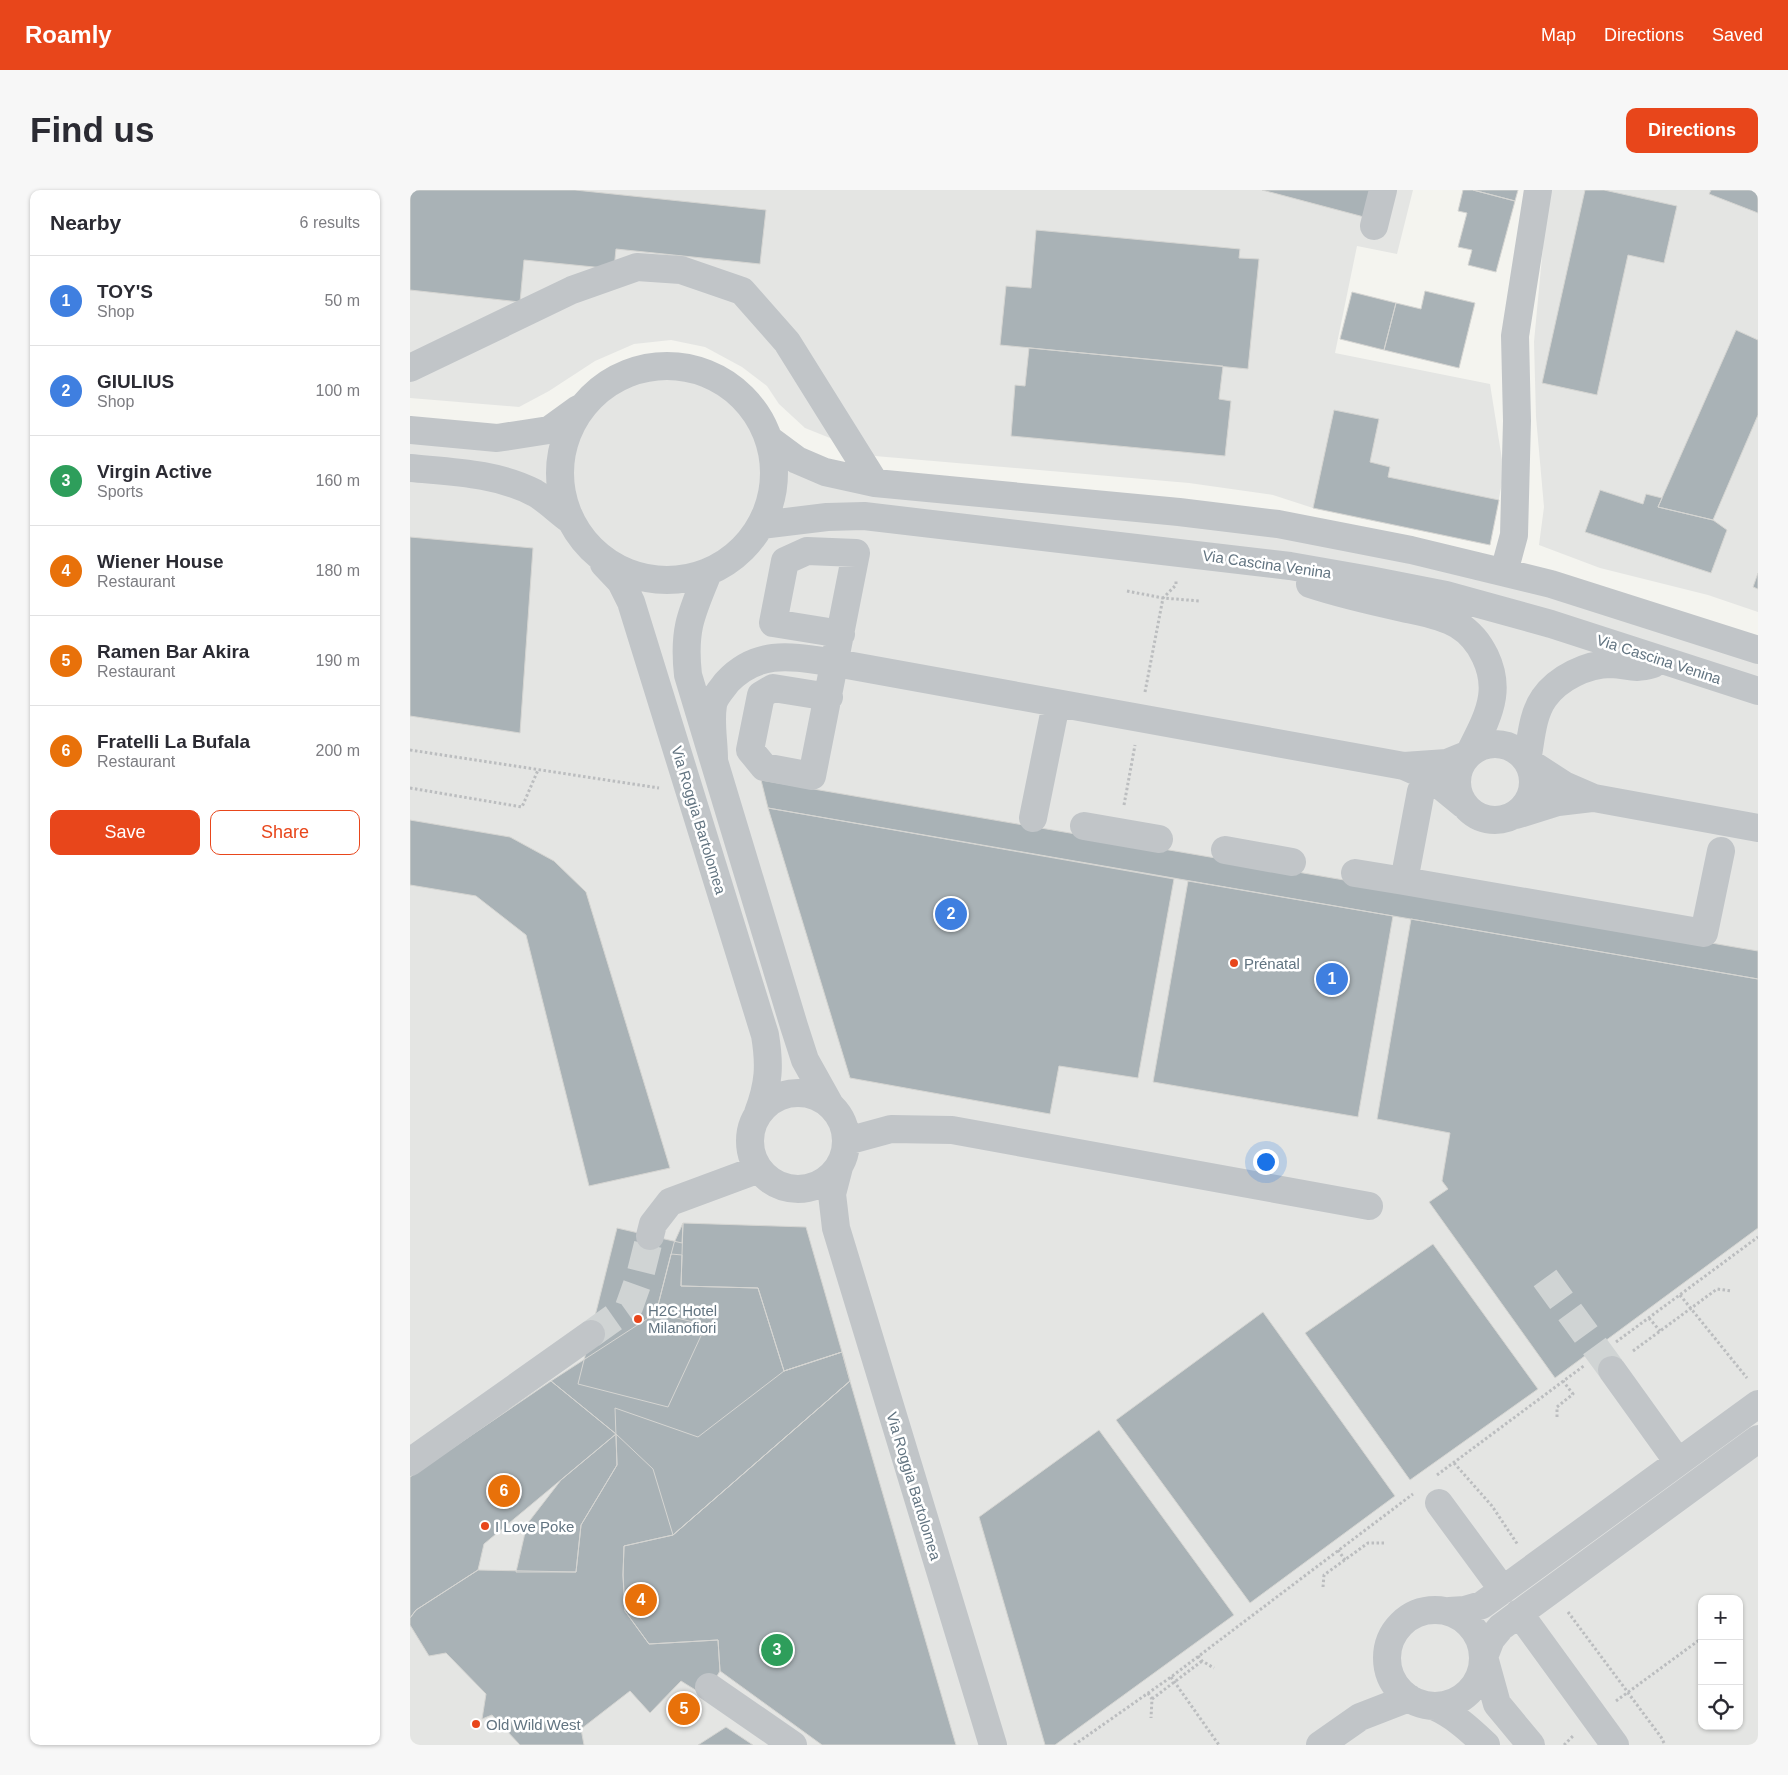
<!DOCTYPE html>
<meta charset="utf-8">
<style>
body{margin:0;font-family:Helvetica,sans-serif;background:#f7f7f7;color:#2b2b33}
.controls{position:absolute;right:15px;bottom:15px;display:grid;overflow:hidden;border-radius:10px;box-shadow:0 1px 4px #0004}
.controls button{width:45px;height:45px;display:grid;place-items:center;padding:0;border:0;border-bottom:1px solid #e1e1e2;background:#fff;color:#2b2b33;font:25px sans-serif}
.you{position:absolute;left:855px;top:971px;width:18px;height:18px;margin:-12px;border:4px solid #fff;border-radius:50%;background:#1a73e8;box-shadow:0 0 0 8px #1a73e833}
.badge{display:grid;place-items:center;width:32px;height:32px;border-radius:50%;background:#e8461b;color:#fff;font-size:16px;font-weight:700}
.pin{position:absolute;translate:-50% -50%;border:2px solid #fff;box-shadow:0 1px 5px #0006}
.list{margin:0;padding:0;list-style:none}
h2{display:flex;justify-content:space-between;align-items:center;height:65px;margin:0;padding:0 20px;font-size:21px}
h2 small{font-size:16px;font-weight:400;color:#7c7c81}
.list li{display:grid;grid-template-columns:32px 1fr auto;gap:15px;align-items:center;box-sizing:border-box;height:90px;padding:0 20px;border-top:1px solid #e1e1e2}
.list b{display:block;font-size:19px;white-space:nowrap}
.list p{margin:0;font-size:16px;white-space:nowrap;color:#7c7c81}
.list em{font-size:16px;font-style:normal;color:#7c7c81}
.actions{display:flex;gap:10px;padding:15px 20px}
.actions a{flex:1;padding:11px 0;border:1px solid #e8461b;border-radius:10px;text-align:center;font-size:18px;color:#e8461b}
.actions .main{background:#e8461b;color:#fff}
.icon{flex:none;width:28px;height:28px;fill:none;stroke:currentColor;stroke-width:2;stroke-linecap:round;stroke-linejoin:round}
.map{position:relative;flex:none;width:1348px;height:1555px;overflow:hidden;border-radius:10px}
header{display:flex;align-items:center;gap:30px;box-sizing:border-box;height:70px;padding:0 25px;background:#e8461b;color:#fff}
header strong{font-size:24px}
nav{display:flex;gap:28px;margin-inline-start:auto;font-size:18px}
.intro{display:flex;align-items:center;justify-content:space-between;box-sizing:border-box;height:120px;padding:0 30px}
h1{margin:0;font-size:35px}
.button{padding:12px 22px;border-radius:10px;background:#e8461b;color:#fff;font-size:18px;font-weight:700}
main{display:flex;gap:30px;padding:0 30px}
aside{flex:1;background:#fff;border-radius:10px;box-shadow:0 1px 4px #0004}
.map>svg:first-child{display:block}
</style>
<header>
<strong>Roamly</strong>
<nav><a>Map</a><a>Directions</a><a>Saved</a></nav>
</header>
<div class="intro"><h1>Find us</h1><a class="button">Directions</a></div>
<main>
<aside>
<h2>Nearby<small>6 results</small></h2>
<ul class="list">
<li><span class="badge" style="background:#3f7fe0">1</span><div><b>TOY'S</b><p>Shop</p></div><em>50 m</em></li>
<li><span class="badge" style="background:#3f7fe0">2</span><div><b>GIULIUS</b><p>Shop</p></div><em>100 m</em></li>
<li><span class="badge" style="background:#2e9e5b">3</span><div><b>Virgin Active</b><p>Sports</p></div><em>160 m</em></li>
<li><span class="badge" style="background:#e8710a">4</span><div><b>Wiener House</b><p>Restaurant</p></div><em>180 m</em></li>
<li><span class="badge" style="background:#e8710a">5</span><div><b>Ramen Bar Akira</b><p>Restaurant</p></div><em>190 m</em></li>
<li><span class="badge" style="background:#e8710a">6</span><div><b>Fratelli La Bufala</b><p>Restaurant</p></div><em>200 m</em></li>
</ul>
<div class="actions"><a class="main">Save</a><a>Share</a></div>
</aside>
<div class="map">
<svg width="1348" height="1555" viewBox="0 0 1348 1555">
<rect width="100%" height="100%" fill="#f4f4ef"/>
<path fill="#e4e5e3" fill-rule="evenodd" d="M0 0H1003L987 64 947 56 925 163 1080 194 1094 282 1080 355 903 318 863 305 779 293 465 266 395 238 369 214 357 196 332 177 295 157 261 150 224 154 185 171 139 201 109 217 0 208Z
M1141 0H1348V422L1298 405 1190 378 1129 355 1134 317 1126 227 1124 152 1137 13Z
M250 175 272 176 295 181 317 193 336 209 351 230 360 250 387 270 868 334 1348 460V1555H0V240L63 247 171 217 186 201 214 184ZM1292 1409H1329V1536H1292Z"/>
<path fill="#a9b2b6" stroke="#d5d5d2" d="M0 0H165L356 20 350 74 206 59 204 79 114 70 110 112 0 100Z
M852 0H961L954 27Z
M1053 0H1063L1105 11 1086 82 1058 75 1062 60 1048 57 1057 23 1048 21Z
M1063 0H1108L1105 11Z
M1175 0H1194L1267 16 1254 73 1218 65 1187 205 1132 193Z
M1301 0H1348V23L1299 4Z
M626 40 830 59 829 68 849 69 838 179 590 155 596 96 621 98Z
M1015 101 1065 113 1049 178 974 160 986 113 1011 119Z
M942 102 986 113 974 160 930 149Z
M1326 140 1348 150V225L1303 330 1248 317Z
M619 158 813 176 809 209 821 211 815 266 601 246 605 195 615 196Z
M924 220 969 229 960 272 980 277 978 287 1089 310 1080 355 903 318Z
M1190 300 1233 314 1236 304 1252 308 1248 317 1303 330 1317 340 1301 383 1175 342Z
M0 347 123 358 110 543 0 526Z
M1348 383V399L1343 397Z
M351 590 1348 761V789L358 618Z
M358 618 764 689 728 888 649 876 640 924 440 888Z
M0 630 100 647 144 671 176 702 260 978 179 996 116 745 66 706 0 695Z
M778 691 983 726 948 927 743 892Z
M1001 729 1348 789V1038L1145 1188 1019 1012 1038 999 1032 991 1040 943 967 929Z
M273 1033 396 1037 432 1162 374 1181 348 1098 271 1096 272 1065 261 1064 246 1123 296 1135 258 1217 168 1194 207 1038 272 1053Z
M273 1033 271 1096 348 1098 374 1181 432 1162 440 1191 263 1345 243 1279 206 1244 141 1191 246 1123 264 1053Z
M1023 1054 1128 1199 1000 1290 895 1143Z
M853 1122 985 1306 840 1413 706 1230Z
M432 1162 440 1191 263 1345 214 1356 213 1385 215 1421 239 1454 308 1450 310 1481 295 1506 271 1491 240 1523 220 1501 171 1539 174 1555H110L82 1525 72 1529 76 1504 36 1463 19 1466 0 1435V1428L6 1420 68 1380 166 1382 171 1335 207 1275 205 1218 288 1247 374 1181Z
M141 1191 206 1244 74 1354 68 1380 6 1420 0 1428V1287Z
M440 1191 546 1555H412L310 1481 308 1450 239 1454 215 1421 213 1385 214 1356 263 1345Z
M689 1240 824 1425 645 1555H635L569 1327Z
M206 1244 207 1275 171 1335 166 1382H106L117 1334 151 1290Z
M316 1537 343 1555H288Z"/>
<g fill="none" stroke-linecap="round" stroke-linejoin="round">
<path stroke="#d0d4d4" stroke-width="28" stroke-dasharray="28 14" stroke-linecap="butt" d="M1135 1088 1202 1180
M181 1144 219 1117 230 1086 240 1046"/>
<path stroke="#bbbdbf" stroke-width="3" stroke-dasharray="2.5 2.5" stroke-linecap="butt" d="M717 401 753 408 790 411
M735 502 753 408 766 395V390
M0 560 249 598
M0 598 112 617 128 580
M714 615 725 555
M1270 1105 1337 1188
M1239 1128 1250 1141
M1206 1152 1348 1047
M1223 1161 1307 1099 1322 1101
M1147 1227V1217L1163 1204 1153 1191
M1044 1273 1082 1316 1108 1355
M1027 1285 1175 1175
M928 1360 935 1370
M913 1397 914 1385 958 1353H974
M1158 1422 1251 1547 1255 1555
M788 1466 792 1471 804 1478
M761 1487 809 1555
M738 1503 742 1509 741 1528
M742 1509 792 1471
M1206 1511 1292 1448
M664 1555 761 1487 1003 1304
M1154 1555 1164 1545"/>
<path stroke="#c1c5c8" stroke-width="28" d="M964 36 973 0
M150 283a107 107 0 1 1 214 0a107 107 0 1 1-214 0Z
M0 178 162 100 227 77 271 80 332 101 377 152 465 293
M0 240 87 248 139 240 168 219
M360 250 387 270 415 282 465 293 769 322 868 334 1001 360 1141 394 1348 460
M0 278C41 282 87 283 125 303 137 310 148 321 159 329
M351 335 417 327 454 326 880 376 960 390 1036 405 1141 434 1348 501
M194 374 211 392 221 412 355 845C360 875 359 894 348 923
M1094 382 1104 345 1107 231 1105 146 1128 0
M298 383C281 424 273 440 278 485L384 836 395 870 419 913
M900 394C930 404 961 411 993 418 1010 422 1032 425 1048 435 1071 449 1086 480 1082 507 1079 527 1068 546 1059 564L1037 573 994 576 1021 588 1054 615
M1243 474C1222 480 1221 475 1201 474 1177 474 1148 488 1134 508 1122 525 1121 550 1117 571L1154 595 1184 608 1348 638
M419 507 363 498 351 505 340 560 354 577 402 586 446 363 397 361 375 371 363 433 431 444
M1047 592a38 38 0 1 1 76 0a38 38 0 1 1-76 0Z
M304 569C304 552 300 532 303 515 304 507 312 499 317 492 349 458 384 467 426 473L994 576
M1106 625 1148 612 1182 608
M623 628 646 514
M674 636 749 649
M815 660 882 672
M945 683 994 691 1011 601 1021 588
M994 691 1294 743 1311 661
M340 951a48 48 0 1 1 96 0a48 48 0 1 1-96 0Z
M437 951 481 939 542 940 959 1016
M429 977 422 1004 426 1038 583 1555
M240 1046 243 1034 260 1012 349 979
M1202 1180 1268 1272
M0 1272 181 1144
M1029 1313 1093 1400
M977 1468a48 48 0 1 1 96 0a48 48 0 1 1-96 0Z
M1039 1421 1055 1420 1072 1415 1348 1214
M1109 1423 1205 1555
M299 1497 383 1555
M1023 1516C1044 1525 1059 1539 1076 1555
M910 1555 950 1527 999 1508
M1121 1555 1087 1514 1074 1467 1081 1449 1091 1437 1348 1249"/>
</g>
<g fill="#e8461b" stroke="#fff" stroke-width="2">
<circle cx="824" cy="773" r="5"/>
<circle cx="228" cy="1129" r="5"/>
<circle cx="75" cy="1336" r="5"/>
<circle cx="66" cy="1534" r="5"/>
</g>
<g text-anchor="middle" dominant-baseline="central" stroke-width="5" stroke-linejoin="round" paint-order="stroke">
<g font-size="15" fill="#627481" stroke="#fff">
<text transform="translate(857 374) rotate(8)">Via Cascina Venina</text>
<text transform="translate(1249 469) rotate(18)">Via Cascina Venina</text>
<text transform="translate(289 630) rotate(73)">Via Roggia Bartolomea</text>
<text transform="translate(504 1296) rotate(73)">Via Roggia Bartolomea</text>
</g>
<g font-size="15" fill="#627481" stroke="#fff" text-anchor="start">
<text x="834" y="773">Prénatal</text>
<text x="238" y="1120">H2C Hotel<tspan x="238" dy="17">Milanofiori</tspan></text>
<text x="85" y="1336">I Love Poke</text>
<text x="76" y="1534">Old Wild West</text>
</g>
</g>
</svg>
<div class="controls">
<button>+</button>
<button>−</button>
<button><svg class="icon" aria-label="locate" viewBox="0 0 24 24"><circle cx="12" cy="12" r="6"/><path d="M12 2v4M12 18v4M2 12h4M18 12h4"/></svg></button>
</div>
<div class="you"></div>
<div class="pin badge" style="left:922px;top:789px;background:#3f7fe0">1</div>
<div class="pin badge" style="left:541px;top:724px;background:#3f7fe0">2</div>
<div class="pin badge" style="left:367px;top:1460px;background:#2e9e5b">3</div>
<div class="pin badge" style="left:231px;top:1410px;background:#e8710a">4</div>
<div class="pin badge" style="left:274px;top:1519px;background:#e8710a">5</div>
<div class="pin badge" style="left:94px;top:1301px;background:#e8710a">6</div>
</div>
</main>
